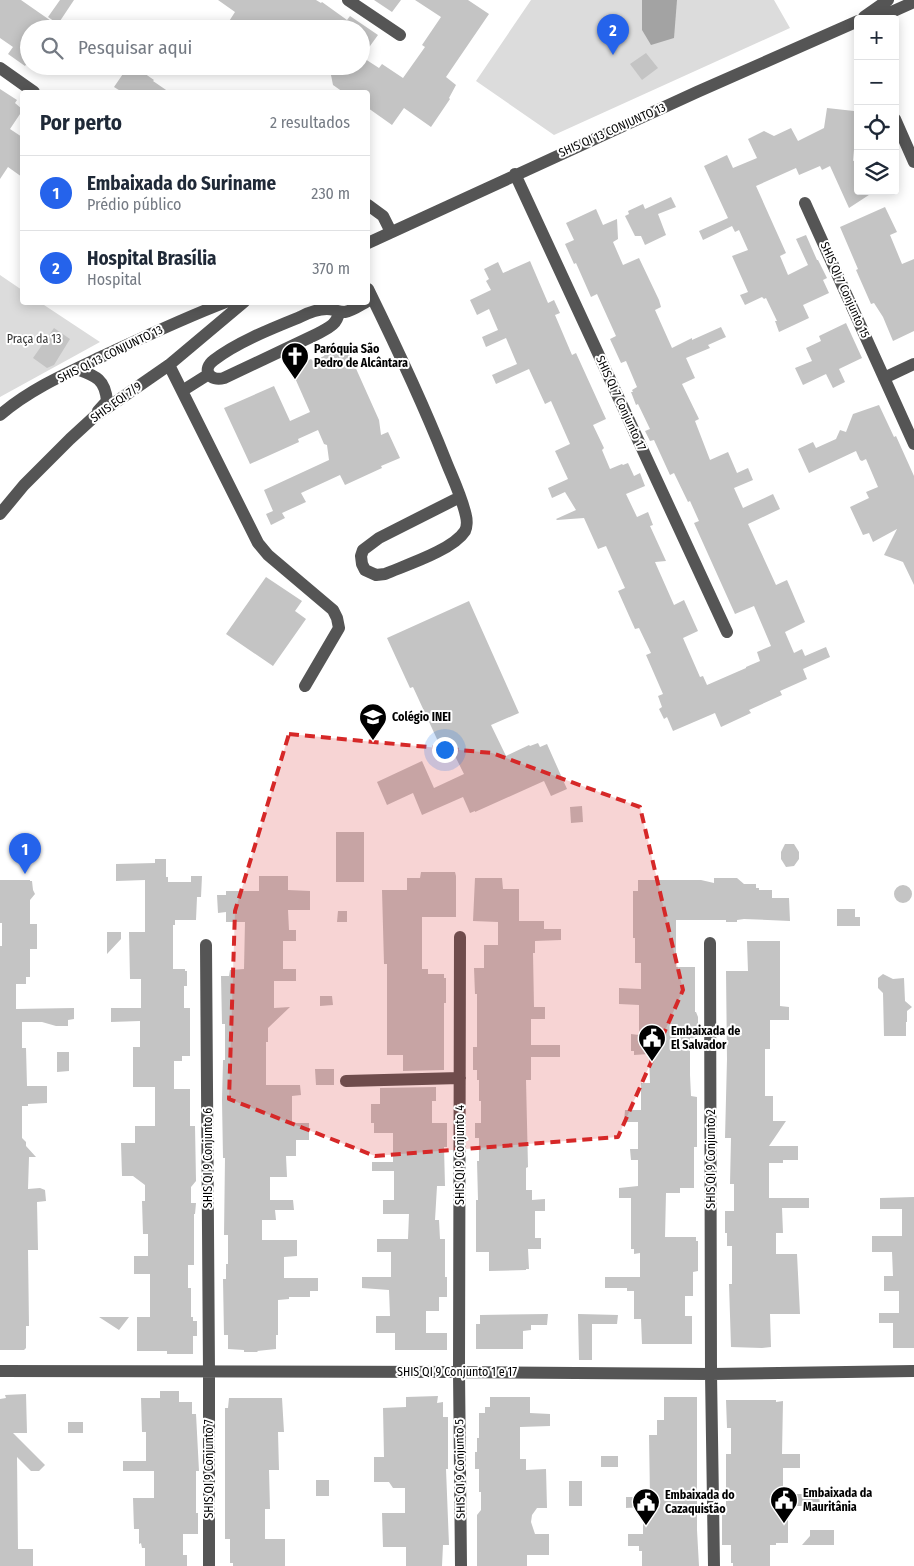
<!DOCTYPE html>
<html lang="pt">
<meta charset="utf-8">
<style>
body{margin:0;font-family:"Fira Sans Condensed",sans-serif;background:#f2f2f3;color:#1f2937}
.controls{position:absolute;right:15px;top:15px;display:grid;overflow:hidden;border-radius:5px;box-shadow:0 2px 12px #0003}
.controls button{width:45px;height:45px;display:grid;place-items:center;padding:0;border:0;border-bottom:1px solid #e0e1e3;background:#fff;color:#1f2937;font:25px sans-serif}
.you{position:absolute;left:444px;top:749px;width:18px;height:18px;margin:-12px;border:4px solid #fff;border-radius:50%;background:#1a73e8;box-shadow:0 0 0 8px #1a73e833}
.badge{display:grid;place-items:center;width:32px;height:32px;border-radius:50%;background:#2563eb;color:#fff;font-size:16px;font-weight:700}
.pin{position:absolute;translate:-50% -41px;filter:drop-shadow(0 1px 2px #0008)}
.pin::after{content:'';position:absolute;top:26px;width:18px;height:15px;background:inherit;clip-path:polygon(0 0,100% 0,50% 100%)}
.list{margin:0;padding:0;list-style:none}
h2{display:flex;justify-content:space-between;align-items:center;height:65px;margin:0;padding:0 20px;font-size:21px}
h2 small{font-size:16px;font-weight:400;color:#747a83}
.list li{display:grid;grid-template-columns:32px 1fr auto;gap:15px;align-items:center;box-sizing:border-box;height:75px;padding:0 20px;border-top:1px solid #e0e1e3}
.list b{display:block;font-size:19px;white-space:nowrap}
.list p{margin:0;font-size:16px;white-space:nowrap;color:#747a83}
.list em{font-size:16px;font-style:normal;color:#747a83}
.icon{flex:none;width:28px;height:28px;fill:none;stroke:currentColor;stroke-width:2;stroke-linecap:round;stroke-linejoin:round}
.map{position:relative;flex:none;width:914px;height:1566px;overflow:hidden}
.search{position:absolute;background:#fff;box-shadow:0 2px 12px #0003;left:20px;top:20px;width:350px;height:55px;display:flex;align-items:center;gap:12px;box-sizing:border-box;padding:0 18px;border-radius:28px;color:#747a83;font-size:19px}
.panel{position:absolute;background:#fff;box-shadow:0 2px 12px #0003;left:20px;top:90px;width:350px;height:215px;border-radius:5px}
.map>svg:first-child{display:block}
</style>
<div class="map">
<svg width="914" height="1566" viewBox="0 0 914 1566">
<rect width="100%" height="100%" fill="#fff"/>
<path fill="#dcdcdc" d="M531 0H774L790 28 554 135 476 81Z
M0 275 22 290V302L41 303 100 342 0 397Z"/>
<path fill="#a3a3a3" d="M642 0H677L674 38 651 45 642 30Z"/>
<path fill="#c4c4c4" d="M0 0H21L54 23 50 29H29V60L25 66 8 54 13 47 0 38Z
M60 0H74L58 24 48 17Z
M218 0H316L321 3 322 2 347 20 350 16 378 35 362 57 379 68 382 64 403 78 425 47 422 45 441 17 415 0H468L489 14 446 77 456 85 449 98 450 99 431 127 404 108 392 125 368 108V92H343L333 85 331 75 340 73 344 66H361V29H224L235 12Z
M374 0H401L392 12Z
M646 53 658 68 642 80 630 64Z
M127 68 138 75 141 71 154 80 153 81 169 92H122L114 87Z
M0 89 17 100 15 103 22 109V111L10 129 22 137V177L8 167 0 179Z
M827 108 854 111V115H857L853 161 858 159V191H875L849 208 830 166 822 170 820 166 799 175 796 168 756 186 786 253 780 256 788 275 808 265 796 239 806 235 817 260H818L827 278 823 280 829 293 803 305 809 318 779 332 775 321H777L766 298 764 299 762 297 745 305 740 295 748 292 732 256 748 250 739 230 735 232 732 226 703 240 699 231 728 218 704 166 727 155 733 168 757 158 748 139 764 131 774 136 791 128 798 141 824 128Z
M671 197 676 207 658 214 666 235 645 245 641 236H635L625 216 629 214 628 211 643 204 645 209Z
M885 207 897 232 890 235 902 264 914 259V331L893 341 883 317 874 303 871 304 856 270 858 269 840 227Z
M596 209 603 225 617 219 618 239 613 242 623 265 639 258 659 300 661 307 655 310 672 348 692 338V340L721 327 726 337 708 345 710 348 686 358 695 378 682 384 699 419 695 421 710 460 728 452 737 473 748 468 753 480 734 488 743 508 773 494 780 509 748 524 776 585 787 580 805 622 785 632 794 653 802 649 805 656 826 647 830 657 803 669 807 679 780 691 782 695 749 710 751 713 721 727 715 713 673 731 667 717 664 719 659 709 662 707 658 696 663 694 646 655 651 653 639 628 635 629 618 591 625 588 606 546 598 549 584 518 557 520 556 519 576 510 565 492 552 498 548 488 568 479 555 451 570 444 551 401 545 404 529 369 496 384 492 375 517 364 506 338 486 347 482 337 498 330 489 309 477 315 470 300 491 290 486 281 489 279 484 269 498 262 503 273 530 261 548 303 554 300 560 313 555 315 572 355 576 353 606 419 593 425 604 448 602 450 610 469 622 464 623 465 628 463 634 476 640 473 645 486 626 494 637 517 648 512 653 525 650 526 666 561 655 562 674 605 684 600 698 631 683 638 700 677 703 676 707 685 746 668V667L760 661 757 652 771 646 754 606 735 614 694 523 699 521 690 501 688 502 674 473 670 475 654 440 650 441 645 431 650 429 638 404 636 405 631 392H633L632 390 637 387 626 361 621 363 610 339 616 336 597 294 591 297 576 263 574 264 565 244 574 240 566 223Z
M846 323 862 358 839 369 845 382 833 388 826 374 803 385 795 368 812 361 806 348 821 341 819 336Z
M54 328 70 339 54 365 47 368 33 358Z
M345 344 379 420 381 435 388 432 400 458 381 466 382 468 345 485 340 475 301 493 306 502 282 513 285 518 271 525 266 514 273 511 264 490 329 460 327 445 324 444 318 430 298 439 299 442 250 464 224 408 274 386 290 421 310 412 291 369 311 359 313 361 324 356 326 352Z
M879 405 894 437 896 436 914 476V585L903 562 884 555 897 529 873 542 869 533 863 535 850 507 869 498 866 492 878 487 866 459 862 461 860 460 856 451 809 473 798 449 813 442 816 448 836 439 840 430 846 432 853 414Z
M266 577 302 601 295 611 306 619 273 666 226 634Z
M469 601 519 713 491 725 506 756 529 745 530 746 538 743 540 747 547 744 567 789 551 796 544 781 475 812V811L470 813 463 797 422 815 413 793 387 805 377 782 422 761 434 788 464 774 450 746 442 750 413 687 410 688 387 638Z
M582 806 583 822 571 823 570 807Z
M336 832H364V882H336Z
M785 844H794L799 852V859L794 866 786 867 781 859V852Z
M155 859H166V877H168V882H191V876H202L201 897H197L196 920H175V925H173V969H185V971H187V986H184V1008H190V1056H182V1061H174V1089H190V1126H195L196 1181 191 1187V1203H196L195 1214H194V1265H188V1288H191V1317H193V1321H197V1336H193V1354H167V1351H137V1317H150V1274H134V1256H148V1234H143L142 1201H145V1185L133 1176H122L121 1143H135V1126H155V1087H133V1047H140V1021L111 1022V1008H141V979H130L129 932H145V880L116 881V864L155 863Z
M421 872H455L456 876V917H422V969H428V974H444V978H446V1003H444V1070L403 1071V1055H387V964H384L382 890H407V878H420Z
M259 876H288V890L310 891V910H288L289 930H296V941H283V969H296V981H274V1008L290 1007 268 1028V1042H266V1085H300L301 1095 292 1096V1123H309V1140H296V1156H286L287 1177H270V1200H293L294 1210H275L276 1220H262V1240H297V1256L284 1257V1278H318V1291H310V1297H289V1299L278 1300V1335H276V1349L257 1351 258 1352H244V1350L228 1349V1335H224L223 1279H226V1264H228V1235H224L225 1158H223L222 1100 223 1060H225V1024H222L221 976H229L230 970 244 969 245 922H226V912L218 913 217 895H226V891H259Z
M475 878H502L503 889H519V921H544V929H561V940L535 941V953H533L534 1007H545V1019H531V1045H560V1057H531V1080H526L528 1167 526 1168V1190H532V1200L545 1199V1211H535V1238H541V1249H528L529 1269H526V1270L489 1271V1252H476V1200H478L477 1161H479V1138H475V1123H481V1101H479V1080H477V1070H473V1047H477V994H475L474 968H484V945H498V922L473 921Z
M714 878H737L744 884H756V888H759V890H772V898H789L790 921 744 919 737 920V922H726V920H676V967H695V1012H696L698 1017V1039L690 1038V1075L691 1096 697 1097V1147H694V1188H680V1193H666L665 1237H696V1241H698V1271L693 1272V1296H685V1316H692V1344H642L641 1319H634V1291H627V1288H605V1277H640V1253L634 1254V1249H631V1198H619V1188L638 1186V1160H631L630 1149H638V1122H624L625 1110H641V1083H650L649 1054 634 1055V1051H631V1034L639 1035V1005L619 1004V988L641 989V963H635V938H633V891H638V880H701L714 883Z
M0 880H30V881H32L33 890 35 894 30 900V924H37V949H30V977H26V984H16V1009L74 1008V1019L68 1020V1026H56L42 1022H22V1048H26L27 1086H47V1103L28 1104V1106H22V1138L26 1142V1146L36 1157H29L28 1189 40 1188 45 1190 46 1201 37 1202 38 1250H28L29 1326H26V1348L24 1350H0V946H2V923H0Z
M894 894a9 9 0 1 1 18 0a9 9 0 1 1-18 0Z
M837 909H855V917H860V926H837Z
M338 911H347V922H337Z
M107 932H121V939L107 954Z
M747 941H780V1006L789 1007V1020H770V1049H765V1096H773V1121H786L769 1146H798V1160H783V1163H769V1198H809V1208H782L783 1233H776V1254H797L800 1314H770L771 1347 762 1348 731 1347 729 1284H732V1246H727V1233H725V1211H734V1184H730L731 1138H725L727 1059 726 971H748Z
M883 974 893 979 904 978 905 1001 912 1007 907 1011V1022H906V1036H884L883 993 878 988V978Z
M320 996H332L333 1005 320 1006Z
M57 1052H69V1071L57 1072Z
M315 1069H334V1085H316Z
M436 1087V1101H432V1123H447V1147H444L445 1186H437L435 1220H439L440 1239H445V1277H447V1297H439V1311H426V1333H447V1350H395V1333H376V1316H390L389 1290 362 1288V1277H391V1252H377V1239H408L409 1214H383V1200H394V1171H372V1162H393V1133H374V1123H371V1104H380V1088Z
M914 1197V1348H893V1323H879V1313H899V1291H884V1276H893L892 1252H872V1236H902V1209H880V1198Z
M548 1314 547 1325H531V1330L523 1331V1349H476V1324H480V1315Z
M578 1314 618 1315 617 1324H592V1360H579Z
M99 1317H129L119 1330Z
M160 1391H179V1402H192V1414H196L199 1471H196V1513H198V1534H183V1555H187V1566H145V1548H142L141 1543 139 1544V1529H134L133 1498H154V1471H123V1461H146V1432H142L141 1398H160Z
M26 1394 27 1433H13L45 1465 39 1471H31L17 1457 18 1549H33V1566H0V1399L6 1398 5 1395Z
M438 1396 437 1403 443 1402V1417H448V1469H446L449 1545H443L442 1566H406V1547H383L382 1513H405V1488H393L389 1482H374V1457H384L383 1408 406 1407V1397Z
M490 1397H530V1413L550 1414V1426L520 1427V1459H526V1470L546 1469 547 1508H537L532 1515 531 1522 535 1534H549V1555H527V1566H477V1515L481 1510V1492H479V1469H475V1452H477V1438H479V1413H485V1407H490Z
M664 1397H697V1530L699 1566H642V1551H639V1546H628V1534H643V1507L626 1508V1497H650L649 1435H657V1420H664Z
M229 1398H282L284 1432H278L279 1470H269L270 1509H265V1539H285V1566H233V1563H230V1539H225V1408H228Z
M726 1400H776V1402L783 1401 782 1454H800V1468H783V1494H819L820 1506H794L788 1511V1543H776V1545H770V1566H733V1563H731V1545H722V1514L726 1515V1454H731V1428H727Z
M68 1422H83V1433H68Z
M601 1456H618V1467H601Z
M316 1480H329V1496H316Z
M569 1481H582V1506H569Z
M810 1530H834V1545H802L810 1536Z"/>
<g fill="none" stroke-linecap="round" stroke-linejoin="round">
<path stroke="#555" stroke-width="12" d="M348 0 400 35
M864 17 888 0
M863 19 887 14 914 2
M0 68 34 92
M895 119 914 162
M515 174 727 632
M805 203 914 444
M368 205 383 216 391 232
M368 243 697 92 858 21
M368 289C395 344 422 401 445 459 452 477 462 497 466 516 467 520 467 527 465 531 453 550 406 565 385 574L376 575 365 570 362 564 361 556 363 550 379 538 460 497
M339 312C337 325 328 328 317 334L224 378C210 382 201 370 214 360 237 342 273 328 300 317 310 312 323 307 334 310 338 311 340 312 345 312 352 311 359 306 366 302
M169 365 258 543 268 555 333 610 337 618 339 628 305 686
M77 369C96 376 105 379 107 401L98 411
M884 378 914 364
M182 391 209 374
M0 415C30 389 67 373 103 356 144 337 184 318 226 302
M0 514 24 485 70 439 94 417 169 365 244 302
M460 937 459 1372 461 1566
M710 943 711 1374 714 1566
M206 945 209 1371V1566
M346 1081 460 1078
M0 1371 459 1372 711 1374 914 1371"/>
</g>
<path fill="#d62828" fill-opacity="0.2" stroke="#d62828" stroke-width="4" stroke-dasharray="10 6" stroke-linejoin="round" d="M289 734 492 753 640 807 683 990 618 1137 375 1156 229 1099 235 911Z"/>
<defs>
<g id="church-pin" transform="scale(1.4375)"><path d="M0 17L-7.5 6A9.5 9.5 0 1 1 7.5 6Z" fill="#000" stroke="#fff"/><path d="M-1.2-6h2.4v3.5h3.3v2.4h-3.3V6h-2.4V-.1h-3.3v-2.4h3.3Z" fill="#fff"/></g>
<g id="school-pin" transform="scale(1.4375)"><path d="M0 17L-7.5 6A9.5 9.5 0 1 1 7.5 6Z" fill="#000" stroke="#fff"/><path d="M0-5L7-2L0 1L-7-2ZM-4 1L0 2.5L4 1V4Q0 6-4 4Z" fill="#fff"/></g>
<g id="civic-pin" transform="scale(1.4375)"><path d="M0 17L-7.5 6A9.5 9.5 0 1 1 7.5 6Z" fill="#000" stroke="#fff"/><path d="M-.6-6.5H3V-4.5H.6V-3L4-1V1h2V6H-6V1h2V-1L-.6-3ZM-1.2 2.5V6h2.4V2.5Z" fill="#fff"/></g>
</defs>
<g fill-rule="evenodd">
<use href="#church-pin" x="295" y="356"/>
<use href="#school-pin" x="373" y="717"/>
<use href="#civic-pin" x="652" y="1038"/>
<use href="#civic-pin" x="784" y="1500"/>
<use href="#civic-pin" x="646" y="1502"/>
</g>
<g text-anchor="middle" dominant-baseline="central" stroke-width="4" stroke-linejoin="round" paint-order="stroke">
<g font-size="12" fill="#000" stroke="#fff">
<text transform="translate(612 130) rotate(-24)">SHIS QI 13 CONJUNTO 13</text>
<text transform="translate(845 290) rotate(66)">SHIS QI 7 Conjunto 15</text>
<text transform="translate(110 354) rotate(-26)">SHIS QI 13 CONJUNTO 13</text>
<text transform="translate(116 402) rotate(-36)">SHIS EQI 7/9</text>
<text transform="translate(621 403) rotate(65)">SHIS QI 7 Conjunto 17</text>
<text transform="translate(460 1155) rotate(-90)">SHIS QI 9 Conjunto 4</text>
<text transform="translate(208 1158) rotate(-90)">SHIS QI 9 Conjunto 6</text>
<text transform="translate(711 1159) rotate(-90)">SHIS QI 9 Conjunto 2</text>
<text x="457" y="1372">SHIS QI 9 Conjunto 1 e 17</text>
<text transform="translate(209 1469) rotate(-90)">SHIS QI 9 Conjunto 7</text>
<text transform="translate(460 1469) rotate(-91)">SHIS QI 9 Conjunto 5</text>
</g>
<g font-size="12" fill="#333" stroke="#fff">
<text x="34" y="339">Praça da 13</text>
</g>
<g font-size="12" font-weight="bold" fill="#000" stroke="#fff" text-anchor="start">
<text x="314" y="349">Paróquia São<tspan x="314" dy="14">Pedro de Alcântara</tspan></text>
<text x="392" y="717">Colégio INEI</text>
<text x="671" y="1031">Embaixada de<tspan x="671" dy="14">El Salvador</tspan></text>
<text x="803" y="1493">Embaixada da<tspan x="803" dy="14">Mauritânia</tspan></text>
<text x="665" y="1495">Embaixada do<tspan x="665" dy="14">Cazaquistão</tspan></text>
</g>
</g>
</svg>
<div class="controls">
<button>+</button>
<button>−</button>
<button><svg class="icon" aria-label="locate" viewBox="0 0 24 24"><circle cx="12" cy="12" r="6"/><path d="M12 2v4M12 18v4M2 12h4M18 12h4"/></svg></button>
<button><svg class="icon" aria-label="layers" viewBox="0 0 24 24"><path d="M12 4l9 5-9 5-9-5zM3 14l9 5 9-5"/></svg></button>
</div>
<div class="you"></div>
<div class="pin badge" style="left:25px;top:874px">1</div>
<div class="pin badge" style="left:613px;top:55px">2</div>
<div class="search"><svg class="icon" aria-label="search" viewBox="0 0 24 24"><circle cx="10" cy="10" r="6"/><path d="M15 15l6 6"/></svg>Pesquisar aqui</div>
<section class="panel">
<h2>Por perto<small>2 resultados</small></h2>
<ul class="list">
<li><span class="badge">1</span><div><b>Embaixada do Suriname</b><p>Prédio público</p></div><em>230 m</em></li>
<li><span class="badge">2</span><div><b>Hospital Brasília</b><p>Hospital</p></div><em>370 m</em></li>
</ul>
</section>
</div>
